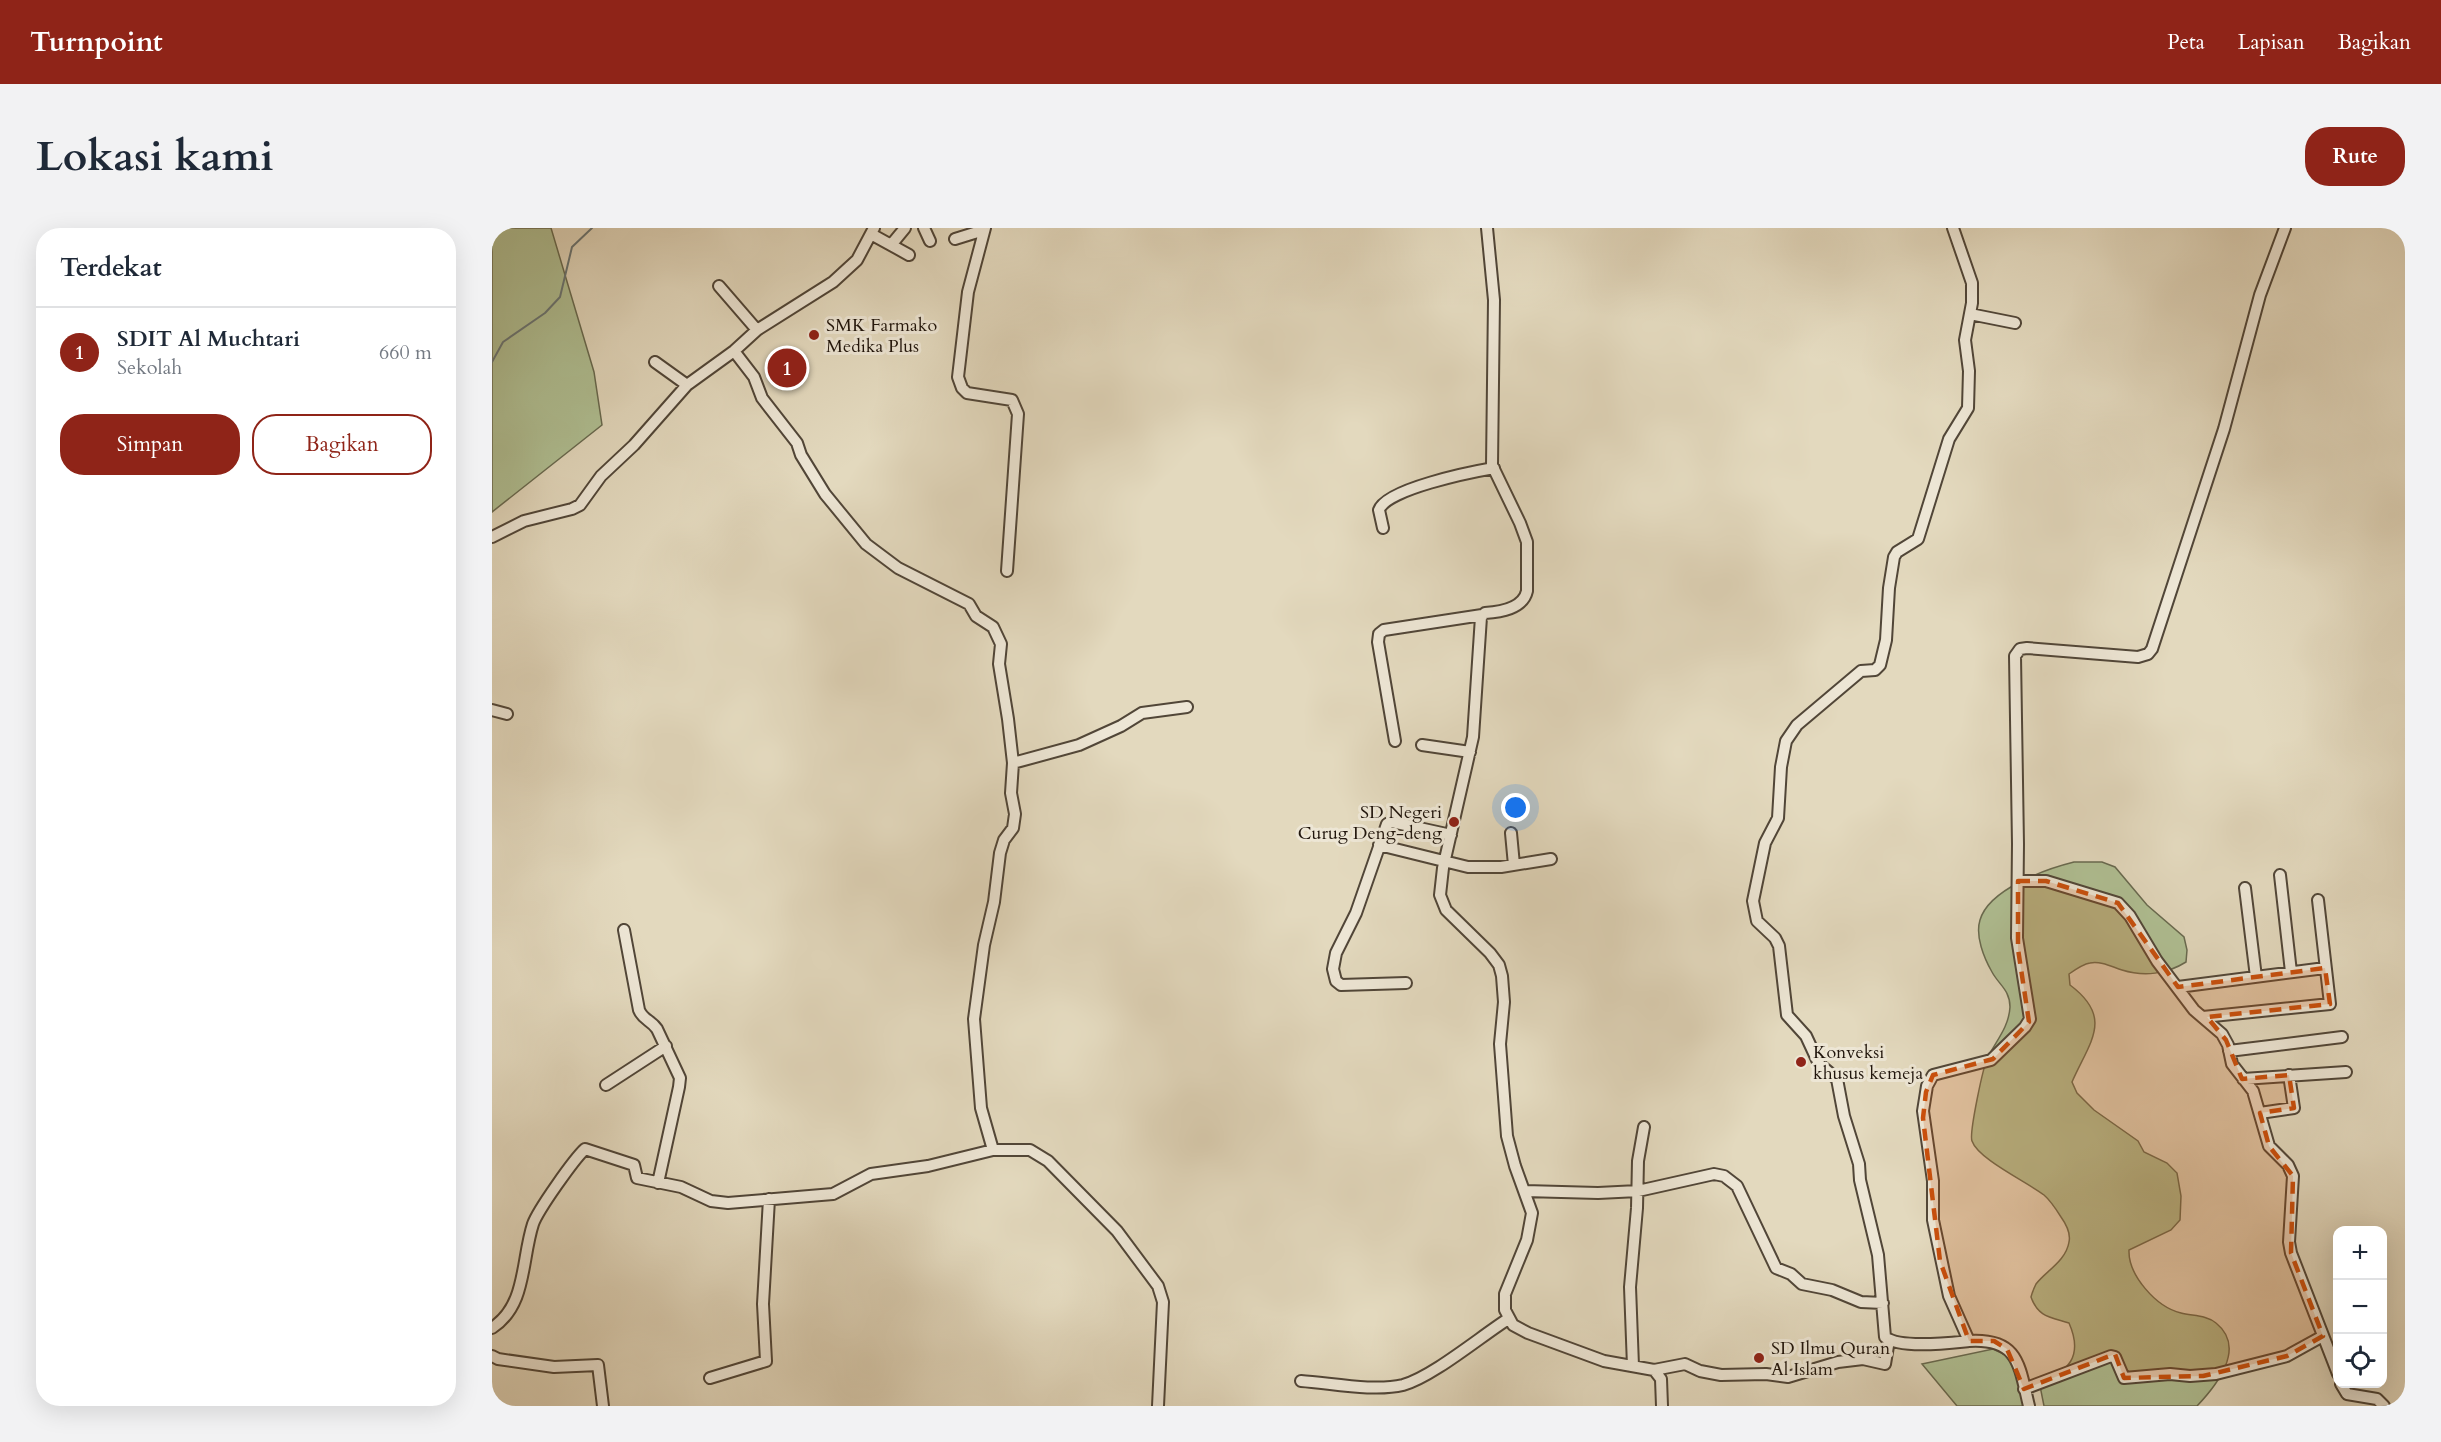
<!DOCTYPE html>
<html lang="id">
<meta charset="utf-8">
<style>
body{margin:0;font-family:Cardo,serif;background:#f2f2f3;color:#1f2937}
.controls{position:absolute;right:18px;bottom:18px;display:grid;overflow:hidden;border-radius:12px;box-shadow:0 6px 24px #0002}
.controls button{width:54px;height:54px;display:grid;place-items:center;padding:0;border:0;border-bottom:2px solid #e0e1e3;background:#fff;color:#1f2937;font:30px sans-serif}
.you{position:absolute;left:1024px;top:580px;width:21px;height:21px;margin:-15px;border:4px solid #fff;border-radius:50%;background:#1a73e8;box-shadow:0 0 0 9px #1a73e833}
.badge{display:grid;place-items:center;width:39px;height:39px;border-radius:50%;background:#8f2418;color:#fff;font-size:20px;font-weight:700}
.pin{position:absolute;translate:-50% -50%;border:3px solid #fff;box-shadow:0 2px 6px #0006}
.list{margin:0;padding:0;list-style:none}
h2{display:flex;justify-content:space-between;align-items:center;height:78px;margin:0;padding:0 24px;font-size:26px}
h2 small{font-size:20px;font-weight:400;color:#747a83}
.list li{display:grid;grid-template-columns:39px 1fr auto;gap:18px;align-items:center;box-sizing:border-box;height:90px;padding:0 24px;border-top:2px solid #e0e1e3}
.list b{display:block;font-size:22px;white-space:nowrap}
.list p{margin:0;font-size:20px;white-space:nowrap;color:#747a83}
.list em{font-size:20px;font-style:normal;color:#747a83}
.actions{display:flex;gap:12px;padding:18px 24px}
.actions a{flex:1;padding:14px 0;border:2px solid #8f2418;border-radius:24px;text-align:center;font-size:21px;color:#8f2418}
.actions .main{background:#8f2418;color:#fff}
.icon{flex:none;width:33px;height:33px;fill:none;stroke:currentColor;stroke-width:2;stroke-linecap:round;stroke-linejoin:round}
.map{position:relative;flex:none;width:1913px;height:1178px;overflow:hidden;border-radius:24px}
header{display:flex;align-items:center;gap:36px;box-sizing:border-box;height:84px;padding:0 30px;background:#8f2418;color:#fff}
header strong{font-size:28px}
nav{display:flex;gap:33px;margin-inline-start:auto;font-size:21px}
.intro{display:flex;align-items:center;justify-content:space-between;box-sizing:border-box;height:144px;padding:0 36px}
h1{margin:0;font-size:42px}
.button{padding:15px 27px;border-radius:24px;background:#8f2418;color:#fff;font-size:21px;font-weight:700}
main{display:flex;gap:36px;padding:0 36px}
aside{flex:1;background:#fff;border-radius:24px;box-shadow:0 6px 24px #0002}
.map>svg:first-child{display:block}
</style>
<header>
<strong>Turnpoint</strong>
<nav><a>Peta</a><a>Lapisan</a><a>Bagikan</a></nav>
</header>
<div class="intro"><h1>Lokasi kami</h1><a class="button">Rute</a></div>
<main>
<aside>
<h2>Terdekat<small></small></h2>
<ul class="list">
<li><span class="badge">1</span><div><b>SDIT Al Muchtari</b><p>Sekolah</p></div><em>660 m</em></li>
</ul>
<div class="actions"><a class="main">Simpan</a><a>Bagikan</a></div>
</aside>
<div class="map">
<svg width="1913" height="1178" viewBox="0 0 1913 1178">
<rect width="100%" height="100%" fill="#e3d9be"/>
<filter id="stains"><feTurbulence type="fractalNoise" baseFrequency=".00333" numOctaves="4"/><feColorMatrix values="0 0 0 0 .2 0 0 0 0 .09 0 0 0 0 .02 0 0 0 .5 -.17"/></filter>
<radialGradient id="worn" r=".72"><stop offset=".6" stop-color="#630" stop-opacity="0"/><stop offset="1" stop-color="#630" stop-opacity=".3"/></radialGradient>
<path fill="#b0c094" stroke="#686a50" stroke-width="1.5" d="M0 0H59L102 144 110 197 0 284Z
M1582 634H1610L1623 639 1655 677 1692 709 1695 722 1694 734C1675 746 1652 749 1630 742 1620 739 1610 733 1598 735 1591 736 1584 741 1577 746L1578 757C1622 790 1598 813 1580 854L1585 865 1602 882 1646 913 1652 924 1675 935 1685 945 1689 968 1688 992 1679 1002 1637 1022C1636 1047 1664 1079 1689 1085 1700 1088 1715 1087 1724 1095 1755 1120 1724 1158 1705 1178H1552L1548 1158C1576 1142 1592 1129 1577 1095 1558 1089 1546 1089 1539 1069 1540 1065 1542 1060 1544 1056 1554 1043 1574 1033 1577 1014 1579 1005 1574 996 1569 989 1564 981 1559 973 1552 967 1535 954 1486 931 1480 913 1477 906 1491 838 1496 829 1504 813 1517 799 1518 779 1518 762 1507 757 1500 744 1492 730 1483 708 1488 692 1497 661 1554 641 1582 634Z
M1501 1121 1518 1129 1532 1171V1178H1465L1430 1136Z"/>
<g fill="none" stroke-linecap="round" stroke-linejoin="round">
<path stroke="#697676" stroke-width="2" d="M0 134 11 114 53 85 68 69 80 19 100 0"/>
<g stroke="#514638" stroke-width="14">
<path id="minor" d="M432 0 438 13
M493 0 476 64 466 149 470 160 475 165 520 172 526 186 515 343
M995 0 1002 72 1000 237 1028 295 1035 314V363C1031 381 1008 384 993 385L989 389 981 509 951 640 948 667 954 682 998 725 1007 737 1010 748 1012 774 1008 816 1015 908 1023 938 1040 985 1035 1012 1013 1066V1082L1021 1097 1036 1105 1112 1133 1162 1142 1169 1151 1170 1178
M1461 0 1480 55V75L1473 112 1477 143 1476 180 1457 211 1426 311 1405 324 1402 329 1397 360 1394 412 1388 437 1383 442 1369 443 1305 497 1294 513 1289 539 1286 590 1273 615 1261 673 1265 693 1283 710 1287 718 1295 787 1314 808 1327 836 1345 851 1352 888 1367 936 1368 952 1386 1027 1393 1109C1408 1121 1457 1115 1477 1113
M379 6 417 27
M463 11 492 2
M399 17 413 0
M227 58 265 102
M1478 86 1523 95
M242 123 262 149 270 170 305 215 309 227 333 266 374 316 406 340 477 376 484 388 501 399 509 416 507 436 516 491 521 535 519 565 523 586 521 600 512 612 508 625 502 674 492 717 482 791 489 880 501 922
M163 134 195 157
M891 300 887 282C894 261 979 244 1002 240
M0 309 32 293 80 281 88 277 109 248 142 217 195 157 242 123 265 102 341 54 365 32 382 0
M0 482 15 486
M903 513 886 414 887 406 892 402 990 387
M930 517 978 524
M521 535 587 517 629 498 650 485 695 479
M1019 605 1022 637
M887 617 976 639H1009L1059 631
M1788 647 1799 744
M1526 653H1554L1626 675 1638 688 1665 733 1702 782 1730 806 1736 817 1740 836 1761 863 1777 918 1796 937 1801 948 1797 1014 1799 1025 1846 1146
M1753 660 1764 749
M132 702 147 782C151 792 159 792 165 801L188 850 187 859 166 955
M914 755 849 757 844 753 841 741 844 725 864 685 895 596 900 594 959 607
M1686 759 1833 740
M1711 789 1838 776 1826 672
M1737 823 1850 809
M1751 851 1854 844
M114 857 174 818
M1768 885 1802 880 1797 847
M1033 963 1106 965 1146 963 1222 946 1232 948 1245 958 1284 1040 1299 1046 1310 1056 1340 1062 1369 1074 1391 1075
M0 1100C35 1077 29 1033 41 996 46 982 82 931 93 921L142 937 145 950 189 959 219 973 236 975 341 966 379 946 436 938 501 922H538L556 933 625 1003 666 1058 671 1074 666 1178
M0 1128 6 1131 62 1139 106 1137 111 1178
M1141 1138 1138 1059 1145 980 1146 933 1152 899
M1162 1142 1193 1136 1208 1143 1229 1147 1274 1146 1296 1149 1346 1134 1371 1131 1393 1136 1397 1112
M218 1150 274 1133 271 1076 277 971
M809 1153C839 1155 882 1164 911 1157 940 1149 988 1109 1016 1091
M1849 1156 1855 1166 1885 1171 1892 1178
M1532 1161 1619 1128 1623 1129 1632 1150 1678 1146 1698 1148 1724 1146 1795 1128 1831 1108
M1537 1178C1527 1137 1527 1110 1477 1113L1457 1068 1441 992V953L1431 883 1435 858 1441 847 1499 832 1533 799 1538 791 1525 710 1526 616 1523 428 1528 421 1535 420 1646 429 1656 426 1660 421 1732 201 1768 67 1793 0"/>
</g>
<use href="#minor" stroke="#ede6d5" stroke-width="10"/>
</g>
<path fill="#ca4f0c" fill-opacity="0.2" stroke="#ca4f0c" stroke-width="4.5" stroke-dasharray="12 8" stroke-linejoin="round" d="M1526 653H1554L1626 675 1686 759 1833 740 1838 776 1715 789 1734 812 1750 851 1797 847 1802 880 1768 885 1777 918 1801 948 1799 1025 1831 1108 1795 1128 1711 1148 1632 1150 1623 1126 1532 1161 1515 1121 1502 1113H1477L1448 1033 1431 890 1434 864 1441 847 1501 831 1537 794 1526 721Z"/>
<g fill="#8f2418" stroke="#ede6d5" stroke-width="2">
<circle cx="322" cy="107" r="6"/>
<circle cx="962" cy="594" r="6"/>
<circle cx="1309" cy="834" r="6"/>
<circle cx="1267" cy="1130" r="6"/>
</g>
<g text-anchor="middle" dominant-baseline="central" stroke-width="6" stroke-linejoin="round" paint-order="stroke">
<g font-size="18" fill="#20150c" stroke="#ede6d5" text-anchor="start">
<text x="334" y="97">SMK Farmako<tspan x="334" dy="21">Medika Plus</tspan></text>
<text x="950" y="584" text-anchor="end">SD Negeri<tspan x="950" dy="21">Curug Deng-deng</tspan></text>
<text x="1321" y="824">Konveksi<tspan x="1321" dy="21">khusus kemeja</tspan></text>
<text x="1279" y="1120">SD Ilmu Quran<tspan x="1279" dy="21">Al Islam</tspan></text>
</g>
</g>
<rect width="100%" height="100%" filter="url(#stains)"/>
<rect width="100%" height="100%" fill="url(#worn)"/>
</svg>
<div class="controls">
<button>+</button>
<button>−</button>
<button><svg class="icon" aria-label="locate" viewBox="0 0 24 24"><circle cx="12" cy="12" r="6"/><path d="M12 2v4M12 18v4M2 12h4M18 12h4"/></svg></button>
</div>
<div class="you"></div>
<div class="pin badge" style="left:295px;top:140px">1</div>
</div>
</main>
